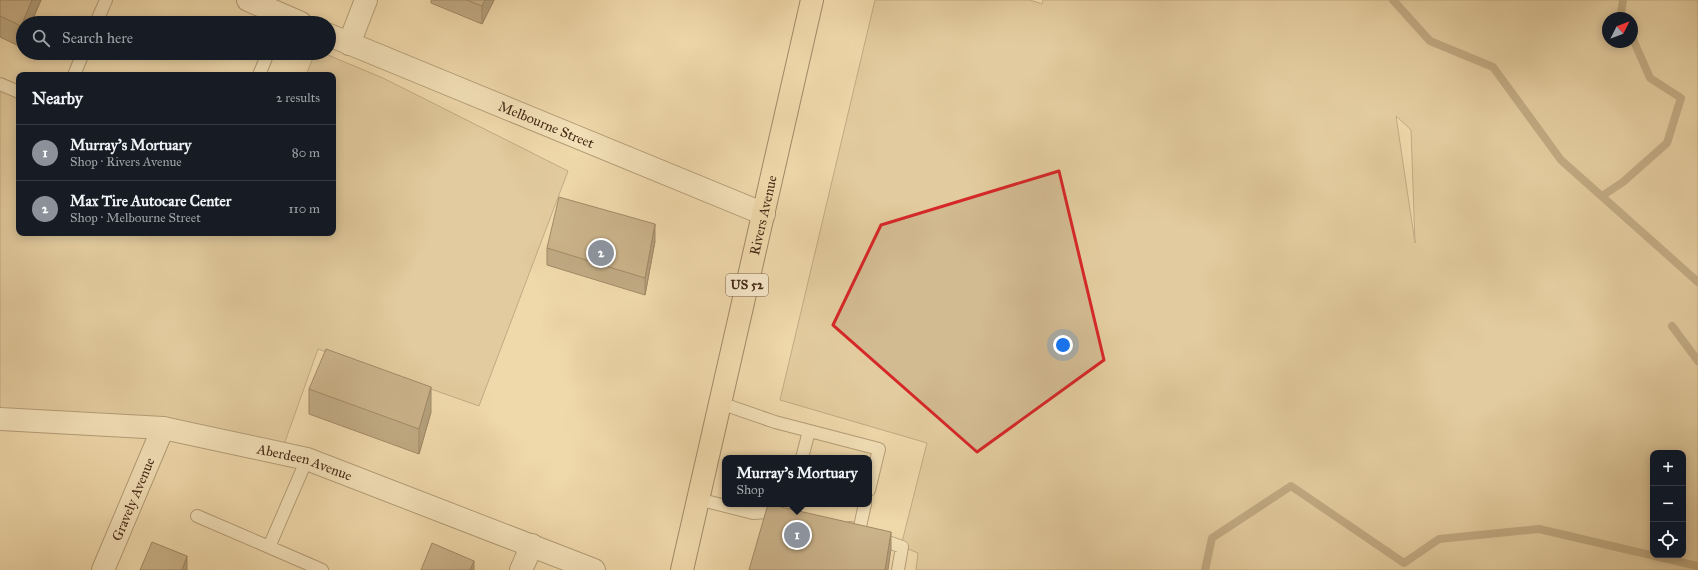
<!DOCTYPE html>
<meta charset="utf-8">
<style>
body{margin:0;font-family:"IM FELL Great Primer",serif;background:#242831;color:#f1f3f6}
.controls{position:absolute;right:12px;bottom:12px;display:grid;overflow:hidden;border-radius:8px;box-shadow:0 2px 10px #0003}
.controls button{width:36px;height:36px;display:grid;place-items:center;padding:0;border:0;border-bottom:1px solid #363941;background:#171b24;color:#f1f3f6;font:20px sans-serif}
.compass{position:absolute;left:1602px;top:12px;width:36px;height:36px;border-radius:50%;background:#171b24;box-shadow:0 2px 10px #0003;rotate:48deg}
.you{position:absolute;left:1063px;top:345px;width:14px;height:14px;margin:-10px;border:3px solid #fff;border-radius:50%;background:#1a73e8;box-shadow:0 0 0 6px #1a73e833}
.badge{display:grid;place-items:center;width:26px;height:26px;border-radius:50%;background:#8c9099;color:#fff;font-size:13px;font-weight:700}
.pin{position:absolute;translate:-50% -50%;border:2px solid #fff;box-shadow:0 1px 4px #0006}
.popup{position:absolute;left:722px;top:455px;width:150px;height:52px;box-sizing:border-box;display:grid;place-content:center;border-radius:8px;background:#171b24;filter:drop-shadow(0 1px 3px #0005);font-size:13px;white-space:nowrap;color:#9ea1a6}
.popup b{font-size:15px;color:#f1f3f6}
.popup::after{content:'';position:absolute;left:50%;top:100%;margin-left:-8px;border:8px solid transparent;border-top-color:#171b24}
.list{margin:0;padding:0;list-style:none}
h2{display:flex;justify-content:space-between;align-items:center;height:52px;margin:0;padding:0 16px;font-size:17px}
h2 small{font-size:13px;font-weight:400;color:#9ea1a6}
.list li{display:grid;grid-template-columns:26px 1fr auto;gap:12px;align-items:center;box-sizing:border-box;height:56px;padding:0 16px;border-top:1px solid #363941}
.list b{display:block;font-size:15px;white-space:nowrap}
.list p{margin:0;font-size:13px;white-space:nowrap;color:#9ea1a6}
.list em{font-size:13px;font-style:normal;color:#9ea1a6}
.icon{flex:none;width:22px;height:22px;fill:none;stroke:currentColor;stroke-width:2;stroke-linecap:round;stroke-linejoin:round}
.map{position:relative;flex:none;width:1698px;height:570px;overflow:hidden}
.search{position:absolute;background:#171b24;box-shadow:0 2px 10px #0003;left:16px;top:16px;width:320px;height:44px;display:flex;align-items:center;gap:10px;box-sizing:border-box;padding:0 14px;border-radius:22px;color:#9ea1a6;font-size:15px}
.panel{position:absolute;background:#171b24;box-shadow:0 2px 10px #0003;left:16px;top:72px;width:320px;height:164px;border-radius:8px}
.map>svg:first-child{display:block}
</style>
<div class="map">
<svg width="1698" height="570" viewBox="0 0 1698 570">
<rect width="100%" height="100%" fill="#efd8aa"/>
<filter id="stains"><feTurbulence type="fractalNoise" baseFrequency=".005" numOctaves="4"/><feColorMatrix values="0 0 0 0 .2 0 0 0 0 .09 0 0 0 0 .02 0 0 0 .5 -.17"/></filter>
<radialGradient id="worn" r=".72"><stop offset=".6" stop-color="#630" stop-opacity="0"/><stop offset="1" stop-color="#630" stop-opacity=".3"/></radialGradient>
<path fill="#d2ba91" stroke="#8c7254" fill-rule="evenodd" d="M875 0H1030L1042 4 1043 0H1698V570H916L918 553 901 546 927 443 780 400ZM1608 18H1632V42H1608ZM1396 116 1411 130 1415 243ZM1653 453H1683V555H1653Z
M315 53H323L383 78 568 171 479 406 318 349 281 453 0 419V91L19 98V233H333V75H306Z"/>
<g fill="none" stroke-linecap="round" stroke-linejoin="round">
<path stroke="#886f51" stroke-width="8" d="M1393 0 1430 41 1493 67 1561 160 1698 282
M1623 0 1621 13 1624 18
M1602 196 1623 182 1667 143 1681 98 1650 78 1632 37
M1672 326 1698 361
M1205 570 1212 538 1291 486 1404 563 1439 539 1539 529 1698 566"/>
<g stroke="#70563b" stroke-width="14">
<path id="lane" d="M96 23 106 0
M74 75 83 53
M259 75 268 53
M0 84 19 92
M720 403 775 422 879 449 869 490
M802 458 809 431
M307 459 269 547 322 570
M698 499 753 513 782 511
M197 516 269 547
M850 528 859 531 865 504
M877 538 902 547 898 570"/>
</g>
<g stroke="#70563b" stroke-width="24">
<g id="street">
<path d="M248 0 301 23"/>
<path id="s1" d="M329 35 764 214"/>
<path d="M349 44 366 0"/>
<path id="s2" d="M0 419 163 428 307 459 594 570"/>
<path id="s3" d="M103 570 163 428"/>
<path d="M521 570 532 545"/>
</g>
</g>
<g stroke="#452a16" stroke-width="24">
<g id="primary">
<path id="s4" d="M682 570 812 0"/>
</g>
</g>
<use href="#lane" stroke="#f5e6c8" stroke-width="12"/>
<use href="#street" stroke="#f5e6c8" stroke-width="22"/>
<use href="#primary" stroke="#efd8aa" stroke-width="22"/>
</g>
<path fill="#877255" stroke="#452a16" d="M0 0H41L21 47 0 37Z
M431 0H494L482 24 431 3Z
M655 241 645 295 547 265V248Z
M309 389 431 412 419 454 309 414Z"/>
<path fill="#6e5c45" stroke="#452a16" d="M32 0H41L31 23H23V42L21 47V26Z
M485 0H494L482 24V6Z
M655 224V241L645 295V278Z
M431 387V412L419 454V429Z
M891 532V549L888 570H885Z
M187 556V570H182Z
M474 561V570H470Z"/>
<path fill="#9d8463" stroke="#452a16" d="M0 0H32L21 26 0 16Z
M467 0H485L482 6Z
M559 197 655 224 645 278 547 248Z
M326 349 431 387 419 429 309 389Z
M768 504 891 532 885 570H749Z
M152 542 187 556 182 570H140Z
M432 543 474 561 470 570H421Z"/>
<path d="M0 0H1698V570H0ZM1059 171 1104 360 977 452 833 325 881 225Z" fill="#efd8aa" fill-opacity=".55" fill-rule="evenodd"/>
<path fill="none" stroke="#d62828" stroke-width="3" stroke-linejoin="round" d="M1059 171 1104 360 977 452 833 325 881 225Z"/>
<g text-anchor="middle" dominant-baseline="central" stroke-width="3" stroke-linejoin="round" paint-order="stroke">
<rect fill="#f5e6c8" stroke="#7a624b" stroke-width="1" x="726" y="274" width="42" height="22" rx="3"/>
<g font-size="13" font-weight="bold" fill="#452a16">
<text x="747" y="285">US 52</text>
</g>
<g font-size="14" fill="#452a16" stroke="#f5e6c8">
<text stroke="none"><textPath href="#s1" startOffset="235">Melbourne Street</textPath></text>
<text stroke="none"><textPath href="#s4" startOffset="364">Rivers Avenue</textPath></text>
<text stroke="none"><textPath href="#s2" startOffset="309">Aberdeen Avenue</textPath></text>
<text stroke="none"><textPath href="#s3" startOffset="77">Gravely Avenue</textPath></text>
</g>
</g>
<rect width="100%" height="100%" filter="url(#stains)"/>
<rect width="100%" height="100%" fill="url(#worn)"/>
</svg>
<div class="controls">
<button>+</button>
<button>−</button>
<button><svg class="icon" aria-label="locate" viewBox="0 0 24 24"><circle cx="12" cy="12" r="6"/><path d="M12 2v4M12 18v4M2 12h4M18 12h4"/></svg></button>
</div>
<svg class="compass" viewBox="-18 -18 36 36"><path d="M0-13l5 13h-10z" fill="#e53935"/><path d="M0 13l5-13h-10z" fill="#9ea1a6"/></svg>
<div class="you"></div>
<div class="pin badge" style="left:797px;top:535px">1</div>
<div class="popup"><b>Murray's Mortuary</b>Shop</div>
<div class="pin badge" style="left:601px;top:253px">2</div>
<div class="search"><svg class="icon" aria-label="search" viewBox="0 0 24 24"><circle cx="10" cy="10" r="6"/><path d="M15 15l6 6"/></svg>Search here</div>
<section class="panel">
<h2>Nearby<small>2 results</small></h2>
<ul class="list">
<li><span class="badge">1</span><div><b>Murray's Mortuary</b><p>Shop · Rivers Avenue</p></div><em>80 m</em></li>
<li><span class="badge">2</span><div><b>Max Tire Autocare Center</b><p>Shop · Melbourne Street</p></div><em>110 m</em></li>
</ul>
</section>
</div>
